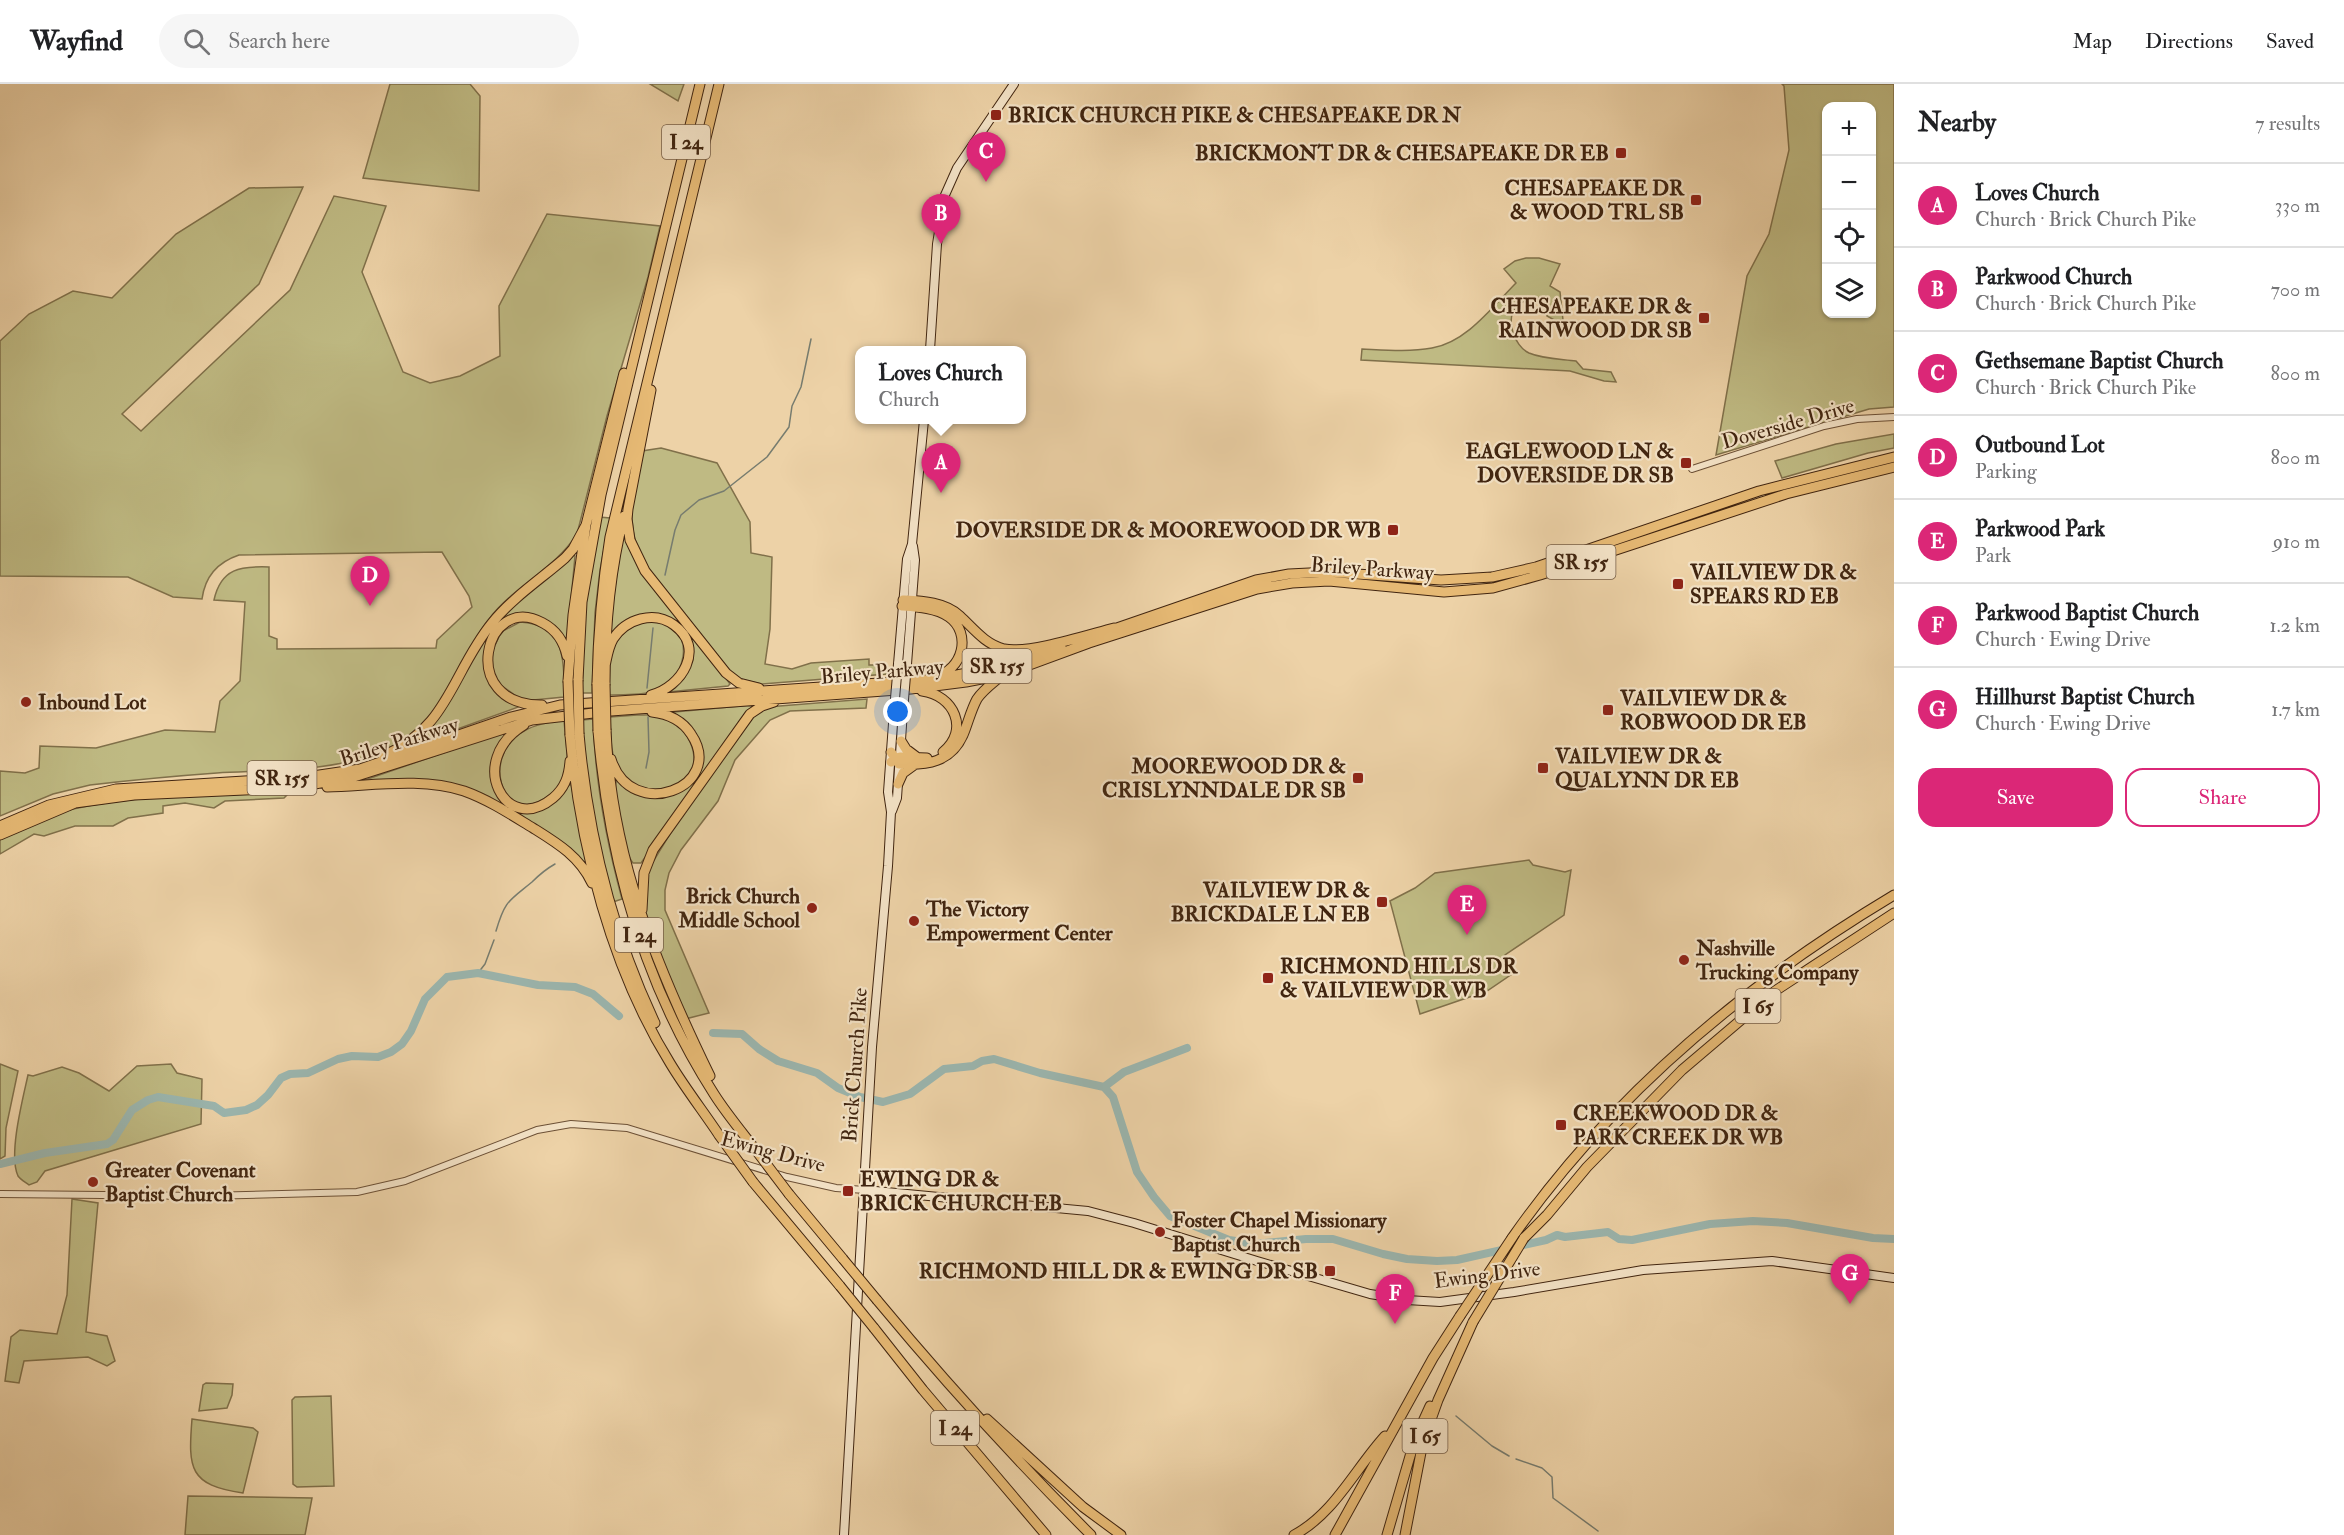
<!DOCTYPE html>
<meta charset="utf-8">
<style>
body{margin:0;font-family:"IM FELL Double Pica",serif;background:#f6f6f6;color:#202124}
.controls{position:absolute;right:18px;top:18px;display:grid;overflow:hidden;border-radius:12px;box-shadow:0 2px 4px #0004}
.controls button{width:54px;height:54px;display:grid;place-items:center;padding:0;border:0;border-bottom:2px solid #e0e0e0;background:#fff;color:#202124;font:30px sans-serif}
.you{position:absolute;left:898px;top:628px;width:21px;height:21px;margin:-15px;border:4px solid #fff;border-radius:50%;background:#1a73e8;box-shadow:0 0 0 9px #1a73e833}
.badge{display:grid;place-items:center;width:39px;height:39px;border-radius:50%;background:#db2777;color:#fff;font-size:20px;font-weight:700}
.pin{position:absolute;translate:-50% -50px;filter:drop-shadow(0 2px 3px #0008)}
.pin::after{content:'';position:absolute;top:32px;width:21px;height:18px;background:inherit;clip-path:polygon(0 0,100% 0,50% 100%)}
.popup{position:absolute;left:855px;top:262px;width:171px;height:78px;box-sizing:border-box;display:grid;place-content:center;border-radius:12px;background:#fff;filter:drop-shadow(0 2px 4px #0005);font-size:20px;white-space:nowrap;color:#757577}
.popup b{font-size:22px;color:#202124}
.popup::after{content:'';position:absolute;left:50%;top:100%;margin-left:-12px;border:12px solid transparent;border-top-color:#fff}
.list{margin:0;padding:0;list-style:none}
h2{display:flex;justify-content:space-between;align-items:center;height:78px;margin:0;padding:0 24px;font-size:26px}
h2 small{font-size:20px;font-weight:400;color:#757577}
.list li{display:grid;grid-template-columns:39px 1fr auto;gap:18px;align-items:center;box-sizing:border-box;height:84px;padding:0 24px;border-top:2px solid #e0e0e0}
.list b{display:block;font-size:22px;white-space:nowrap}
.list p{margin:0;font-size:20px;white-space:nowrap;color:#757577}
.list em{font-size:20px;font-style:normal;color:#757577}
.actions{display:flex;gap:12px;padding:18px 24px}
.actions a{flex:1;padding:14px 0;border:2px solid #db2777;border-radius:18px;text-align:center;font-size:21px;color:#db2777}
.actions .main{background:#db2777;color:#fff}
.icon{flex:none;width:33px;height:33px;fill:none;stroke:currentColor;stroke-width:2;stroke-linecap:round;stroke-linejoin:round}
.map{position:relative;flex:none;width:1894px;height:1451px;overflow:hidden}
header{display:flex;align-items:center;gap:36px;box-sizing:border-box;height:84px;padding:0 30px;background:#fff;border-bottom:2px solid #e0e0e0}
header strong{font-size:28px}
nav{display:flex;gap:33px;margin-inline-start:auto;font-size:21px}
.search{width:420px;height:54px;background:#f6f6f6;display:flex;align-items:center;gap:15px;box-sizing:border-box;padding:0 21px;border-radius:33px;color:#757577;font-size:22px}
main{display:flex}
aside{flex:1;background:#fff}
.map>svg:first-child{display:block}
</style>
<header>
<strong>Wayfind</strong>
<div class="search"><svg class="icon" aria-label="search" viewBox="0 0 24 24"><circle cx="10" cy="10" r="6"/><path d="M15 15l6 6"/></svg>Search here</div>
<nav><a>Map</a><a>Directions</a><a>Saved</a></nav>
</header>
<main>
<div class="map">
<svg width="1894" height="1451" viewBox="0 0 1894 1451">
<rect width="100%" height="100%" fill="#edd2a7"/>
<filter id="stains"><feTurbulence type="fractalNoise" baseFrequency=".00333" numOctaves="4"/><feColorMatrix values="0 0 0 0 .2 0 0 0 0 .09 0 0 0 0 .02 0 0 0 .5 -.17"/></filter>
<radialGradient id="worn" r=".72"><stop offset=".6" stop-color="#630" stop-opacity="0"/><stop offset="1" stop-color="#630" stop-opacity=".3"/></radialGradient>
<path fill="#bfba83" stroke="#80704a" stroke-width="1.5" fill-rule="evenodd" d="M390 0H470L480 12 479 107 363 94Z
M650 0H684L678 17Z
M1782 0H1894V323L1869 325 1716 371 1747 192 1769 150 1789 66 1784 2ZM1872 22V230H1826V22Z
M303 103 259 200 122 330 141 347 290 206 334 112 386 122 362 188 403 288 430 299 460 292 500 272 499 222 547 130 660 142 648 193 607 332 577 450C555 485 514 502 489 535 463 567 453 614 422 642 370 690 283 685 217 689 175 692 133 696 90 701L53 710 0 732V687L25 689 39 684 40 662 96 664 165 646 215 648 220 617 240 597 245 518 214 516C221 484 241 482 269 483V552L277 555V565L436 564 437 556 472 523 469 512 442 468 239 471C218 478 205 492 202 515L173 513 128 493 0 492V257L29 230 73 207 112 214 176 150 249 104Z
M1526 174H1539L1560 180 1550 202 1560 208 1563 236 1556 237 1547 232 1545 213C1536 214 1525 215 1518 221 1504 234 1514 262 1529 269 1543 275 1561 275 1576 277L1583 285 1611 288 1616 298 1604 297 1570 287 1361 276 1362 265C1385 266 1409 268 1432 264 1467 258 1493 222 1516 199L1504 185 1515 177Z
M1894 350V364L1868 369 1782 394 1775 377 1836 360Z
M661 364 717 379 750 438 751 469 772 473 770 545 765 580 792 585 811 579 869 575V581H887V590L761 600 740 595 731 588 647 484C622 442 634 412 642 367Z
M599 433 610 434 600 486 595 529 592 609H582L585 519Z
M624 441 627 454 730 600 728 602 668 608 685 593 687 552 653 530 610 552 613 517Z
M573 470 575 472 567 559 546 537 507 536 485 577 511 618 521 622 413 661 412 659 487 551 508 526Z
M520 538C566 540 564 577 564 613L523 617 498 599 492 586V568L501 548Z
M643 538C649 538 656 537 662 539 697 550 685 595 656 607 643 612 624 610 609 611 610 577 606 552 643 538Z
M867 615 866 624 790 627 770 636 735 676 718 717 681 766 669 789 665 806V826L709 929 685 935 654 862 644 822 648 786 679 735 750 634 767 623Z
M752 621 755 623 641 779H633C624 769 613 711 616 698L619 697 653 714 663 713 679 708 688 702 701 674 674 628Z
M637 631C646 631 657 630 665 632 685 640 705 674 687 693 668 714 631 708 617 683 610 669 611 649 610 633Z
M593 635C595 697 606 756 622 815L613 818C598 758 585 698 582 636Z
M564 636C565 653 571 679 563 696 559 704 552 710 544 715 499 741 482 669 524 647 536 640 551 638 564 636Z
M504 648H510L505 652 493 701 526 727 571 700 588 783 477 708 359 698Z
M248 710 287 711 284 714 225 717 214 724 185 719 163 722V729L128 734 113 742H75L44 752 34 750 0 770V754C24 743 48 731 73 725 130 712 190 712 248 710Z
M1529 776 1533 781 1565 788 1571 786 1564 831 1505 871 1504 876 1512 890 1487 907 1420 930 1390 817 1415 804 1435 789Z
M0 980 18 987 6 1044 5 1072 0 1075Z
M171 980 177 989 202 995 201 1040 45 1087 37 1098 29 1101C25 1098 21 1096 18 1092 8 1071 23 1014 28 991L33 992 62 983 79 989 109 1007 137 982Z
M72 1115 98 1119 86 1248 107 1252 115 1277 107 1282 88 1273 24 1277 19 1299 5 1297 11 1253 20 1246 57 1250 67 1211Z
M206 1299 233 1300 232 1311 227 1324 199 1327 203 1301Z
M331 1312 334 1402 297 1403 293 1400 292 1316 295 1313Z
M192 1335 253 1344 258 1348 243 1409C189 1401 188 1385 192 1335Z
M188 1412 312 1414 305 1451H185Z"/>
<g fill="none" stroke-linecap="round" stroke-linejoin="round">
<path stroke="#777c6f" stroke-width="1.5" d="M665 491 675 446 681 431 699 416 724 407 767 373 789 343 792 322 801 303 811 255
M647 604 653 544
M646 684 649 668 648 633
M496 847C505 816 509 817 532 798 539 791 546 785 555 780
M478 889 485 880 494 856
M1456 1332 1492 1362 1509 1372
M1516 1375 1542 1384 1552 1393 1553 1414 1598 1447"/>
<path stroke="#9bb6af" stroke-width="8" d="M713 949 742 950 759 965 778 977 817 989 838 1004 860 1013 883 1018 910 1010 944 985 973 982 982 977 994 975 1040 989 1104 1003 1113 1013 1137 1088 1154 1113 1170 1132 1229 1156 1255 1160 1306 1155H1333L1383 1170 1407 1175 1437 1177 1457 1176 1546 1156 1557 1151 1565 1153 1608 1148 1619 1155 1632 1156 1710 1140 1753 1137 1787 1139 1873 1154 1894 1155
M1104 1003 1124 988 1187 964
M0 1080 45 1069 107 1060 113 1056 132 1026 148 1016 158 1013 214 1022 224 1029 246 1026 257 1021 268 1011 281 994 290 990 308 989 338 975 352 972 378 973 391 968 402 960 411 947 425 915 447 893 478 889 538 901 575 903 593 910 619 932"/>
<g stroke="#6c5036" stroke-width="8">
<path id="tertiary" d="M1692 385 1824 342 1857 335 1894 333
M0 1110 206 1112 357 1108 405 1097 537 1046 571 1040 627 1044 787 1093 836 1104 865 1106"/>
</g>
<g stroke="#412510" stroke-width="10">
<path id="secondary" d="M930 266 937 160 945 111 957 84 1014 0
M898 580 907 475 912 460 924 336
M907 580 915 476 913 462
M892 727 897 714 903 627
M865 1106 1088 1127 1134 1139 1257 1177 1370 1210 1407 1216 1440 1218 1514 1208 1643 1186 1772 1177 1894 1194
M844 1451 872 963 888 782 891 728 888 708 894 626"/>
</g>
<g stroke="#412510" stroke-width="11">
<path id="motorway" d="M651 306 628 425 627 435 630 456 645 487 726 589 739 599 759 604
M903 516C922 517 945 518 960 532 974 545 985 560 1004 565 1029 570 1087 551 1114 544
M902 522C917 523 936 524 949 533 972 549 963 587 935 592
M1111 546 1256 496 1289 490 1329 488 1441 496 1492 493 1536 483 1759 407 1894 373
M605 582C607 573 608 564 613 555 626 535 654 526 674 541 706 564 682 603 651 611
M578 596 582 518 601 411 700 0
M568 597 573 531 586 441 624 289
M597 600C598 550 602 502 610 453L719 0
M605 600C605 543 610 487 624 432
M922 607C954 611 970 646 943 668
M542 621C456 622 485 506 543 539 556 546 564 558 567 572
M524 641C465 677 506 753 553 714 565 704 569 692 570 677
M606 646C611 772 656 881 710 992
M598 647C609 775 644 901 714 1010 726 1029 741 1047 755 1065
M579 650C588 750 612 848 655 939
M570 651C580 762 611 884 670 979 685 1004 703 1027 719 1051
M901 657 906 665 918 674
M891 668 899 680C927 682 951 678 963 651 968 639 971 626 977 615 983 606 993 599 1001 592
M383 672C449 644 452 588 492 539 512 514 541 495 565 474L573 465 586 441
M611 675C631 740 727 703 691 650 682 636 669 630 652 628
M891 678 900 673 927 674
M898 700 903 689 914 681
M327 703C371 702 421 693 464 707 489 716 510 730 533 744 557 759 579 772 592 799
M0 742 49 721 116 705 306 693 360 685 511 633 560 621 938 595 981 586 1061 563
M0 751 75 719 134 711 292 704 354 693 532 636 611 627 911 605 966 598 1002 591 1089 559 1257 505 1292 499 1329 497 1444 508 1493 504 1540 491 1786 410 1894 383
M642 826 644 789 653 766 750 630 762 622 774 618
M753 1098 840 1202
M789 1110 843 1175
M1512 1154C1611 1012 1747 899 1894 811
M1524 1154 1547 1131 1587 1083 1682 986 1775 907 1894 829
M877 1216C945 1298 1016 1376 1091 1451
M874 1244 923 1306 1046 1451
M987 1335 1083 1423 1121 1451
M1294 1451C1334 1430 1355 1385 1385 1352
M1335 1451 1433 1274 1460 1232
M1387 1451 1415 1355 1430 1322
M1405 1451 1423 1358 1438 1316 1473 1238"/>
</g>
<use href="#tertiary" stroke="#f3e2c6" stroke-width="6"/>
<use href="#secondary" stroke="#f3e2c6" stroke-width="8"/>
<use href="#motorway" stroke="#e6b974" stroke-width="9"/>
<g stroke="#412510" stroke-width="10" stroke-linecap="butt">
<path id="secondary-bridge" d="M894 626 898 580
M903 627 907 580"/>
</g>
<g stroke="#412510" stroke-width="11" stroke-linecap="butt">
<path id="motorway-bridge" d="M578 596 579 650
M568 597 570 651
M597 600 598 647
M605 600 606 646
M719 1051 753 1098
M755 1065 789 1110
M843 1175 877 1216
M840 1202 874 1244
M1460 1232 1512 1154
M1473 1238 1524 1154"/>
</g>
<use href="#secondary-bridge" stroke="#f3e2c6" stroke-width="8"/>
<use href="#motorway-bridge" stroke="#e6b974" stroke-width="9"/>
</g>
<g fill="#8f2418" stroke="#f3e2c6" stroke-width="2">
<rect x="990" y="25" width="12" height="12" rx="3"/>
<rect x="1615" y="63" width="12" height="12" rx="3"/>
<rect x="1690" y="110" width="12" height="12" rx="3"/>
<rect x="1698" y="228" width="12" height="12" rx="3"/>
<rect x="1680" y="373" width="12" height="12" rx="3"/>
<rect x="1387" y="440" width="12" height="12" rx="3"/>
<rect x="1672" y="494" width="12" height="12" rx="3"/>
<circle cx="26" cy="618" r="6"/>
<rect x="1602" y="620" width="12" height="12" rx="3"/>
<rect x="1537" y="678" width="12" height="12" rx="3"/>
<rect x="1352" y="688" width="12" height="12" rx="3"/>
<rect x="1376" y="812" width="12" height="12" rx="3"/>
<circle cx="812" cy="824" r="6"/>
<circle cx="914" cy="837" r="6"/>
<circle cx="1684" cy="876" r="6"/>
<rect x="1262" y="888" width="12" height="12" rx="3"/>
<rect x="1555" y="1035" width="12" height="12" rx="3"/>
<circle cx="93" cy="1098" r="6"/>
<rect x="842" y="1101" width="12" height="12" rx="3"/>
<circle cx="1160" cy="1148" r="6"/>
<rect x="1324" y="1181" width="12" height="12" rx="3"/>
</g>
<g text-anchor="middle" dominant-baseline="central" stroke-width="4.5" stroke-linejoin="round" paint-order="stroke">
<g fill="#f3e2c6" stroke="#765e47" stroke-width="1.5">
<rect x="662" y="41" width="48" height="34" rx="4.5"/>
<rect x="1546.5" y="461" width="69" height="34" rx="4.5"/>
<rect x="962.5" y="565" width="69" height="34" rx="4.5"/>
<rect x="247.5" y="677" width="69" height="34" rx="4.5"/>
<rect x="615" y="834" width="48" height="34" rx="4.5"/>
<rect x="1735.5" y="905" width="45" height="34" rx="4.5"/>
<rect x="931" y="1327" width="48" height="34" rx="4.5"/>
<rect x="1402.5" y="1335" width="45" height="34" rx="4.5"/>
</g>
<g font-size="20" font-weight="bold" fill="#412510">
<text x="686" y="58">I 24</text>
<text x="1581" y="478">SR 155</text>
<text x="997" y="582">SR 155</text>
<text x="282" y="694">SR 155</text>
<text x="639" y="851">I 24</text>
<text x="1758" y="922">I 65</text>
<text x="955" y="1344">I 24</text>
<text x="1425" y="1352">I 65</text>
</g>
<g font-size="21" font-weight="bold" fill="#412510" stroke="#f3e2c6" text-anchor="start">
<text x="1008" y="31">BRICK CHURCH PIKE &amp; CHESAPEAKE DR N</text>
<text x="1609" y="69" text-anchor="end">BRICKMONT DR &amp; CHESAPEAKE DR EB</text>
<text x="1684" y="104" text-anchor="end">CHESAPEAKE DR<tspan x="1684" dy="24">&amp; WOOD TRL SB</tspan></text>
<text x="1692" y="222" text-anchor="end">CHESAPEAKE DR &amp;<tspan x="1692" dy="24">RAINWOOD DR SB</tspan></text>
<text x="1674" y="367" text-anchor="end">EAGLEWOOD LN &amp;<tspan x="1674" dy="24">DOVERSIDE DR SB</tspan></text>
<text x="1381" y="446" text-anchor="end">DOVERSIDE DR &amp; MOOREWOOD DR WB</text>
<text x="1690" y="488">VAILVIEW DR &amp;<tspan x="1690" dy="24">SPEARS RD EB</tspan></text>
<text x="1620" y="614">VAILVIEW DR &amp;<tspan x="1620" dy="24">ROBWOOD DR EB</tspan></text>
<text x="38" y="618">Inbound Lot</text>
<text x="1555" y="672">VAILVIEW DR &amp;<tspan x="1555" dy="24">QUALYNN DR EB</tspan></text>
<text x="1346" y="682" text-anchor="end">MOOREWOOD DR &amp;<tspan x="1346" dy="24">CRISLYNNDALE DR SB</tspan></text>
<text x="1370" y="806" text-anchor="end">VAILVIEW DR &amp;<tspan x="1370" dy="24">BRICKDALE LN EB</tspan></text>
<text x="800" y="812" text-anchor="end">Brick Church<tspan x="800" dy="24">Middle School</tspan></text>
<text x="926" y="825">The Victory<tspan x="926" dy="24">Empowerment Center</tspan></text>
<text x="1696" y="864">Nashville<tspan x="1696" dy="24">Trucking Company</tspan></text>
<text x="1280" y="882">RICHMOND HILLS DR<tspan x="1280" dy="24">&amp; VAILVIEW DR WB</tspan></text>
<text x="1573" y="1029">CREEKWOOD DR &amp;<tspan x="1573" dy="24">PARK CREEK DR WB</tspan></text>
<text x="105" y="1086">Greater Covenant<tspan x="105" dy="24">Baptist Church</tspan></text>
<text x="860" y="1095">EWING DR &amp;<tspan x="860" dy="24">BRICK CHURCH EB</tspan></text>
<text x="1172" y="1136">Foster Chapel Missionary<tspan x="1172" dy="24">Baptist Church</tspan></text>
<text x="1318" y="1187" text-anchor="end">RICHMOND HILL DR &amp; EWING DR SB</text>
</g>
<g font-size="21" fill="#412510" stroke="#f3e2c6">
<text transform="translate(1788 340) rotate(-16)">Doverside Drive</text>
<text transform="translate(1372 485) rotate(4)">Briley Parkway</text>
<text transform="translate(882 588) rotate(-5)">Briley Parkway</text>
<text transform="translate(399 658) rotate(-17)">Briley Parkway</text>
<text transform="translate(855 981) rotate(-86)">Brick Church Pike</text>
<text transform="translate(773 1068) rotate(15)">Ewing Drive</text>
<text transform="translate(1487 1191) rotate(-7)">Ewing Drive</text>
</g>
</g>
<rect width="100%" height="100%" filter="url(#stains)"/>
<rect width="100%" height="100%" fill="url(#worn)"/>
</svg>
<div class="controls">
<button>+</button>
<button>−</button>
<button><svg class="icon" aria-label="locate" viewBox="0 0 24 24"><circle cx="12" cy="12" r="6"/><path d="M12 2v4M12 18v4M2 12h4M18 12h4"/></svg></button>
<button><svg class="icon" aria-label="layers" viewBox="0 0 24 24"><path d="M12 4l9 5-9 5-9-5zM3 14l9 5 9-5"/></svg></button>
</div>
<div class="you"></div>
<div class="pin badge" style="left:941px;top:409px">A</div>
<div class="popup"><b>Loves Church</b>Church</div>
<div class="pin badge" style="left:941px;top:160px">B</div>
<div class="pin badge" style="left:986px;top:98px">C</div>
<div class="pin badge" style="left:370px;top:522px">D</div>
<div class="pin badge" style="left:1467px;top:851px">E</div>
<div class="pin badge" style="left:1395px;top:1240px">F</div>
<div class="pin badge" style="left:1850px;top:1220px">G</div>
</div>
<aside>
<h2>Nearby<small>7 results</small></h2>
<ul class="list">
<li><span class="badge">A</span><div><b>Loves Church</b><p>Church · Brick Church Pike</p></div><em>330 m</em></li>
<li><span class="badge">B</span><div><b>Parkwood Church</b><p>Church · Brick Church Pike</p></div><em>700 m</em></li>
<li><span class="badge">C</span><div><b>Gethsemane Baptist Church</b><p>Church · Brick Church Pike</p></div><em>800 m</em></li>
<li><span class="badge">D</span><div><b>Outbound Lot</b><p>Parking</p></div><em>800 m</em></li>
<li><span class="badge">E</span><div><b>Parkwood Park</b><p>Park</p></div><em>910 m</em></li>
<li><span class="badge">F</span><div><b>Parkwood Baptist Church</b><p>Church · Ewing Drive</p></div><em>1.2 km</em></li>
<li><span class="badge">G</span><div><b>Hillhurst Baptist Church</b><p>Church · Ewing Drive</p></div><em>1.7 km</em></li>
</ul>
<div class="actions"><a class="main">Save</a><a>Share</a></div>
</aside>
</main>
